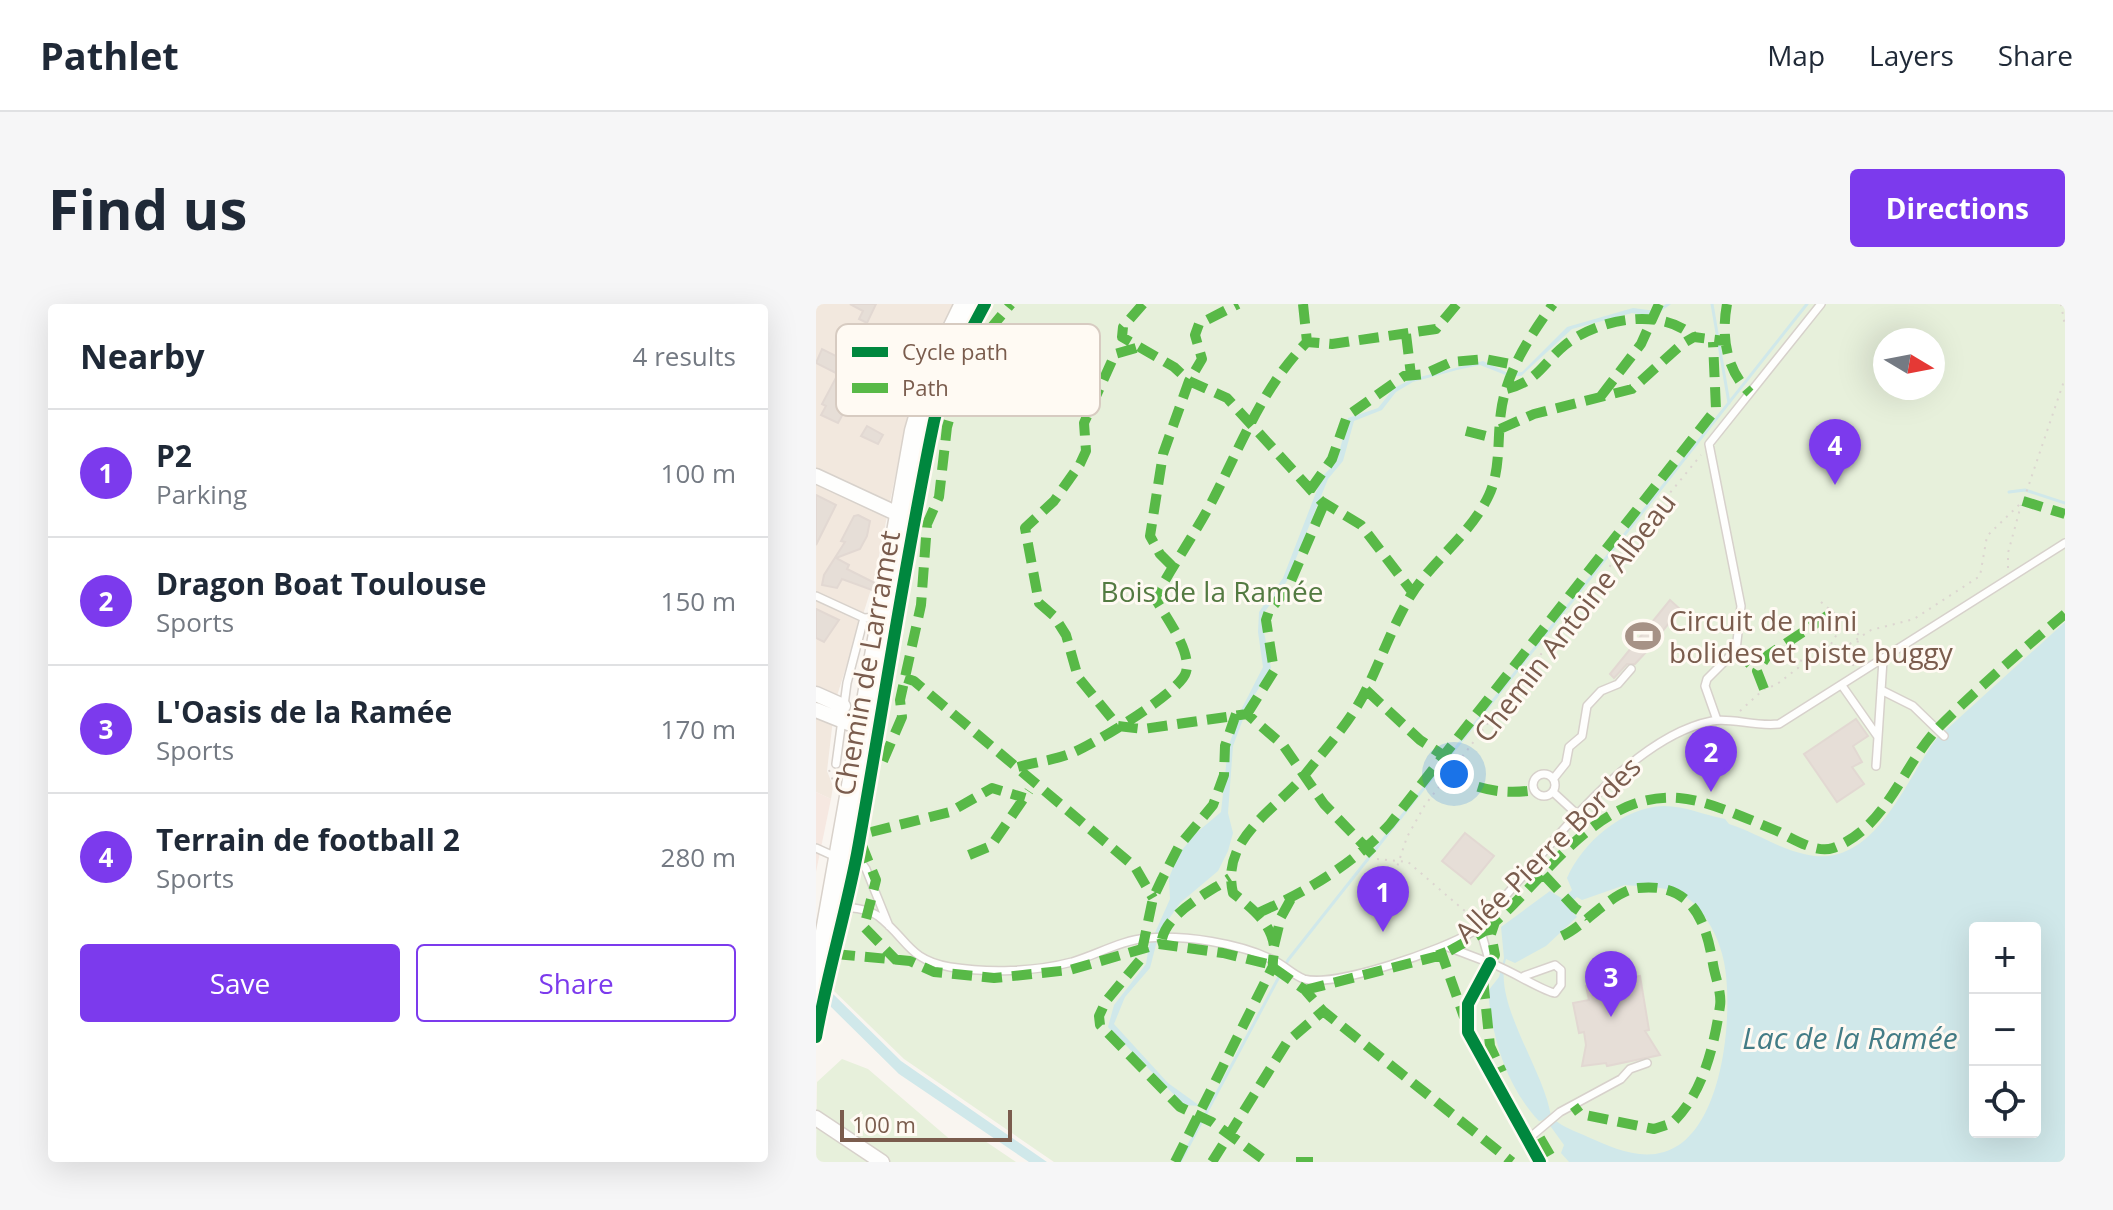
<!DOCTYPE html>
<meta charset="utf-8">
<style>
body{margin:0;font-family:"Open Sans",sans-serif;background:#f6f6f7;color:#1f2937}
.controls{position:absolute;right:24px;bottom:24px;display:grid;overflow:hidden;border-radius:8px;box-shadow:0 8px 32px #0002}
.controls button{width:72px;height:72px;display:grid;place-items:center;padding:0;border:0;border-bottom:2px solid #e0e1e3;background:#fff;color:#1f2937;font:40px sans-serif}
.compass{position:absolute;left:1057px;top:24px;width:72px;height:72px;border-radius:50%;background:#fff;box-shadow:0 8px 32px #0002;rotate:100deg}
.scale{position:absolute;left:24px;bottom:20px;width:172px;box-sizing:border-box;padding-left:8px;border:4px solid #7a5c4d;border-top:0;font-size:22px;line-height:28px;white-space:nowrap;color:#7a5c4d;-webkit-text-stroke:6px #fffaf3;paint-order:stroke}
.you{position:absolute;left:638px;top:470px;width:28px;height:28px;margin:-20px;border:6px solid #fff;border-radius:50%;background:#1a73e8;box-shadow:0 0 0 12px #1a73e833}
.badge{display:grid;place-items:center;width:52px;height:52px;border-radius:50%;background:#7c3aed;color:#fff;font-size:26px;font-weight:700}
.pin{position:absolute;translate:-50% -66px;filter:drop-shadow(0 2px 4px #0008)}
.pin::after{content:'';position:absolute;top:42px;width:28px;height:24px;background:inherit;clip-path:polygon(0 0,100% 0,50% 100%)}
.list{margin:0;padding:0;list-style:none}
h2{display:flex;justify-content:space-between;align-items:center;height:104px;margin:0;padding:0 32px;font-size:34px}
h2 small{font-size:26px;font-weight:400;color:#747a83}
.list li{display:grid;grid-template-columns:52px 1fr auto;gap:24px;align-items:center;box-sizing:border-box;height:128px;padding:0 32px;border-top:2px solid #e0e1e3}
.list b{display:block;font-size:30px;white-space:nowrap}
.list p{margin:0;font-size:26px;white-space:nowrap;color:#747a83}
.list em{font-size:26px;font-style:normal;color:#747a83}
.actions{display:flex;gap:16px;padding:24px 32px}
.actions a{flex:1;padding:18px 0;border:2px solid #7c3aed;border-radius:8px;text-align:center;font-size:28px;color:#7c3aed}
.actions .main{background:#7c3aed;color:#fff}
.icon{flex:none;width:44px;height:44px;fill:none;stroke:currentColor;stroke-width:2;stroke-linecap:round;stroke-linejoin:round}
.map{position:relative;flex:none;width:1249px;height:858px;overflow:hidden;border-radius:8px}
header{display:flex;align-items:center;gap:48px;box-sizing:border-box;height:112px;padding:0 40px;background:#fff;border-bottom:2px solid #e0e1e3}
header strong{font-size:38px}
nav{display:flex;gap:44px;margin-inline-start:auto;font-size:28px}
.intro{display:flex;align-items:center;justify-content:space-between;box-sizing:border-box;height:192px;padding:0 48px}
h1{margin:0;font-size:56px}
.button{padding:20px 36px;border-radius:8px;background:#7c3aed;color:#fff;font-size:28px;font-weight:700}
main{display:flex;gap:48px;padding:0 48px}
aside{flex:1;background:#fff;border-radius:8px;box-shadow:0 8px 32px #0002}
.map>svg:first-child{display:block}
</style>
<header>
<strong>Pathlet</strong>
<nav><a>Map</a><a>Layers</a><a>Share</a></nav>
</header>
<div class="intro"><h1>Find us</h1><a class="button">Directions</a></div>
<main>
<aside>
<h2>Nearby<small>4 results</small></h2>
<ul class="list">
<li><span class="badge">1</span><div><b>P2</b><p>Parking</p></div><em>100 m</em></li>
<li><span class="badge">2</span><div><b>Dragon Boat Toulouse</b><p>Sports</p></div><em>150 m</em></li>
<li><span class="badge">3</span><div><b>L'Oasis de la Ramée</b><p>Sports</p></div><em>170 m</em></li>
<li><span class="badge">4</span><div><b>Terrain de football 2</b><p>Sports</p></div><em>280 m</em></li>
</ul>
<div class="actions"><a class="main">Save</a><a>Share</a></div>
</aside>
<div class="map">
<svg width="1249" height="858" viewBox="0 0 1249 858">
<rect width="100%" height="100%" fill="#f9f5f0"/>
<path fill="#f2e8de" d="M0 0H139L105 71 91 115 58 276 19 398 11 467 17 482 15 495 0 488Z"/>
<path fill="#f6e8e1" d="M0 488 15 495 0 568Z"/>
<path fill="#e7f0db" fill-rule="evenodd" d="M178 0H1249V858H238L88 755 16 685C39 575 63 466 83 356 100 262 114 68 178 0ZM1069 36H1117V84H1069ZM1159 624H1219V828H1159Z
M26 755 52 765 137 838 166 835 200 858H0L1 778Z"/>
<path fill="#d0e8ea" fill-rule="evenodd" d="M850 0H855L837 13 816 9 756 25 705 72H692L664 61 641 66 597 78 580 88 566 106 538 117 527 157 512 175 471 277 448 309 446 318 455 364 432 402 417 442 412 509 417 529 412 547 402 567 364 599 343 629 334 664 309 693 298 720 352 779 384 802 368 801 292 723 298 701 330 660 333 642 354 595 353 574 362 551 379 530 405 508 412 444 425 406 447 363 442 328 443 308 467 274 506 173 521 157 532 114 562 104 578 84 596 75 667 57 692 69 706 68 751 23 817 4 840 7Z
M1249 318V858H753L745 849 748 841 730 816 723 817C690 782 676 734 672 687L683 673 688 654 685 623 734 587 747 595 756 586 751 574C766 539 807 503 848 502 869 502 888 511 909 515L913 520C939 528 961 544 988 550 1058 568 1088 477 1121 434ZM809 581C835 584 863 580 882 604 895 619 904 638 908 658 918 708 908 831 848 848 822 856 795 843 772 833 759 827 746 823 735 813 729 767 676 699 690 655L699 659 730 642 761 613 752 601 761 593 766 596ZM1159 624H1219V828H1159Z
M10 683 85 757 231 858H213L83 770 8 696Z"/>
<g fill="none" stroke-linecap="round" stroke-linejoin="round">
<path stroke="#d0e8ea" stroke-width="3" d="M896 0 913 99
M1193 188 1209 186 1249 199
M364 858 472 656 991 0"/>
</g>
<path fill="#e6ded7" stroke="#e2d8d2" stroke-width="2" d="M34 0H60L51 19 43 15 47 7Z
M58 33 69 38 72 33 80 37 62 74 80 83 73 97 54 87 58 80 40 71 30 92 35 95 22 119 5 111 10 102 6 100 22 70 0 59 6 45 44 64Z
M51 122 67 131 62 140 45 132Z
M0 191 20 201 0 241Z
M42 211 54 217 51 232 44 245 20 254 33 261 31 265 59 279 56 286 26 275 21 284 6 281 8 271 29 238 25 237 38 212Z
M854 296 864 305 830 348 819 360H811L798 374 794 370Z
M0 305 23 316 8 338 0 334Z
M1040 415 1052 432 1037 442 1046 458 1036 463 1048 480 1021 498 988 450Z
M897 432 904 457 881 464 874 438Z
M649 529 678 552 655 580 626 557Z
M824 672 833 726 829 727 844 751 791 762 790 759 766 762 770 741 768 728 763 729 757 699 773 696 770 682Z"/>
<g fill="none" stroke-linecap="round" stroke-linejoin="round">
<g stroke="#d7d1cb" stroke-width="10">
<path id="lane" d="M0 292 48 314
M1027 383 1062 433 1067 356
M1065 386 1097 402 1128 432
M901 416 889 382 891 375 920 346 925 302 893 140 1005 0
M20 460 31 379 48 314 64 313
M1060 462 1062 433
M717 481a11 11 0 1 1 22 0a11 11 0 1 1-22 0Z
M738 474 750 459 753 443 766 432 771 402 785 387 802 380 815 365
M737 488 763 512
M29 535 50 565 73 622
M0 544 20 553
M15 602C30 604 49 603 62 612 92 635 92 656 134 663 172 669 218 668 256 658 280 651 306 636 331 634 369 631 423 639 457 656 468 661 477 671 488 675 519 684 629 645 656 628 721 564 805 435 896 417 914 413 939 423 963 420L1249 239
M663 621 674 659C691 664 728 688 739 689L745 681V666L739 661 708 672
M632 643 674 659
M711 836 744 808 805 775 814 765 831 759"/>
</g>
<g stroke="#d7d1cb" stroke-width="17">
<path id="street" d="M0 172 84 211
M0 390 27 402
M0 406 45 424
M0 814 66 858"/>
</g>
<g stroke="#d9d2cb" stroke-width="23">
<path id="secondary" d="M0 684 99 127 116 68 149 0"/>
</g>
<path stroke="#dcd5d0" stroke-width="2" stroke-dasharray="2 6" stroke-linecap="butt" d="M1245 0 1249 22
M1208 195 1249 74
M1192 264V249L1205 201
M1005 298 1043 331 1037 362
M1015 340 1024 325 1035 324
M924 407 948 385 960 381 982 364 987 352 993 348 1014 341 1029 343 1055 326 1098 315 1164 272 1171 232 1207 197
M13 466 19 482
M561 555 592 558 657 614
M579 569 591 533 609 501 772 289 885 151"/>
<use href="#lane" stroke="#fefefd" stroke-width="7"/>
<use href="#street" stroke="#fefefd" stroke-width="14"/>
<use href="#secondary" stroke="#fefefd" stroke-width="20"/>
<path stroke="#58b947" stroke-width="10" stroke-dasharray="20 10" stroke-linecap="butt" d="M327 0 307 23 306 33 358 63 373 77 411 94 505 197 545 221 597 289
M487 0 491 38
M911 0C905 32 910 66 934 89
M590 30 595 71
M320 44 299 50 268 119 270 147 264 160 238 197 209 224 223 299 238 312 250 331 262 373 302 422 327 425 431 410 467 441 508 500 561 555
M691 85C722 77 726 60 749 41 781 15 846 2 878 33
M785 92 825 40 843 0
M684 125 718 110 816 85 866 40 878 33 909 37
M650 127 682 135
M494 186 516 155 531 112 588 72 609 70 635 58 669 55 699 61
M1207 197 1249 210
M356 262 344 250 334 232 347 150 373 77 386 55 379 31 383 20 422 0
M920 346 941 367
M89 374 98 377 319 563 337 594
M948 385 941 367 951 352 1017 308
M550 386 604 436 642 461
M420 410 409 442 408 471 397 501 363 542 346 575 337 594 324 656 290 697 283 712 284 721 364 803 396 818 451 858
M431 410 458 367 450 316 453 307 472 284 508 200
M67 457 86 413 84 396 105 301 111 220 123 193 131 123 148 64 159 43 195 0
M202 463C220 458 239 456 256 449 278 440 365 388 370 368 376 347 349 312 339 294 356 263 376 234 393 203 424 145 444 86 491 38L516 40 620 25 641 0
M635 470C658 486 690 491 718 486
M55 528 134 508 176 484 209 494
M45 539 60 576 48 623 81 657
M153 551 175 542 213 487
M728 571 759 604 772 613
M442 609C490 588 539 559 574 520L900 105 897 38
M746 632C770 621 796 587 822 584 876 578 890 617 897 660 899 673 906 689 904 702 898 742 887 790 856 819L838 825 764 810 758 802
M346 635C352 608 392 589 414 574
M458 642 465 613 476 593
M624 645 648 713
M19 650 94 657 118 668 178 674 254 666 343 640 407 649 452 660 489 686 507 707 696 858
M674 659 679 651 675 630 679 618C731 572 784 487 863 494 891 496 934 516 961 527 976 534 1000 550 1017 544 1071 524 1086 462 1123 423 1163 383 1206 346 1249 310
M667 675 674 742 686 768
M489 686 626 651 676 623
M724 834 738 858
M359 858 457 662C456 655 459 649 458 642 455 618 434 603 417 589 404 533 462 505 491 468 512 442 537 414 551 384 566 353 577 321 595 291 617 256 655 230 673 191 685 165 681 136 685 108 690 68 714 32 737 0
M396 858 471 738 507 707
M480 858H497"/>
<g stroke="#fffaf3" stroke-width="17">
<path id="cycleway" d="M674 659 652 700V728L724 858
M0 733C11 671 29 612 41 550 67 406 88 261 118 117L129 75 169 0"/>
</g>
<use href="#cycleway" stroke="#00873e" stroke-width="12"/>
</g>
<defs>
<g id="stadium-bare" transform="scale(2.76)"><path d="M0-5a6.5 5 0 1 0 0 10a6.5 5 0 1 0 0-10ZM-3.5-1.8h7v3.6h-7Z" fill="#a69286" stroke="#fffaf3" stroke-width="2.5" paint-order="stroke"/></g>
</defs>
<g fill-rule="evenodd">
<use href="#stadium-bare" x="827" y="332"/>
</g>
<g text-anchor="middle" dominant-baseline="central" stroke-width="6" stroke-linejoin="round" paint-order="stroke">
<g font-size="28" fill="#537a41" stroke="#fffaf3">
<text x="396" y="287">Bois de la Ramée</text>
</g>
<g font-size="28" fill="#7a5c4d" stroke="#fffaf3">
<text transform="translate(758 313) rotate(-52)">Chemin Antoine Albeau</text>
<text transform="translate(50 359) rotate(-80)">Chemin de Larramet</text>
<text transform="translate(731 545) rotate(-45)">Allée Pierre Bordes</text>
</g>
<g font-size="28" fill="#7a5c4d" stroke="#fffaf3" text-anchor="start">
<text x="853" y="316">Circuit de mini<tspan x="853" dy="32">bolides et piste buggy</tspan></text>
</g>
<g font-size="30" font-style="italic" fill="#437c86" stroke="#fffaf3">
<text x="1034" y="733">Lac de la Ramée</text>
</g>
</g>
<rect x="20" y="20" width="264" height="92" rx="12" fill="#fffaf3" stroke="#d7cbc1" stroke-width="2"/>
<rect x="36" y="43" width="36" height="10" fill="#00873e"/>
<rect x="36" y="79" width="36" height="10" fill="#58b947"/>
<g font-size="22" fill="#7a5c4d">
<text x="86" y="56">Cycle path</text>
<text x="86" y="92">Path</text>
</g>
</svg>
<div class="controls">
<button>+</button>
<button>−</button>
<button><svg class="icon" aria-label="locate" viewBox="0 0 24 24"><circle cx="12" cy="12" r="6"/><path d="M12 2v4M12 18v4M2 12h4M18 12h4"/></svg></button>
</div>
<svg class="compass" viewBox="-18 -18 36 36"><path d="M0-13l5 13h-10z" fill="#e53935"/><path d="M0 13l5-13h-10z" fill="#747a83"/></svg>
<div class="scale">100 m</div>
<div class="you"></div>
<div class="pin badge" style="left:567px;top:628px">1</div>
<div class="pin badge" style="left:895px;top:488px">2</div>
<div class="pin badge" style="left:795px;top:713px">3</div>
<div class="pin badge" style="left:1019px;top:181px">4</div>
</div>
</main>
